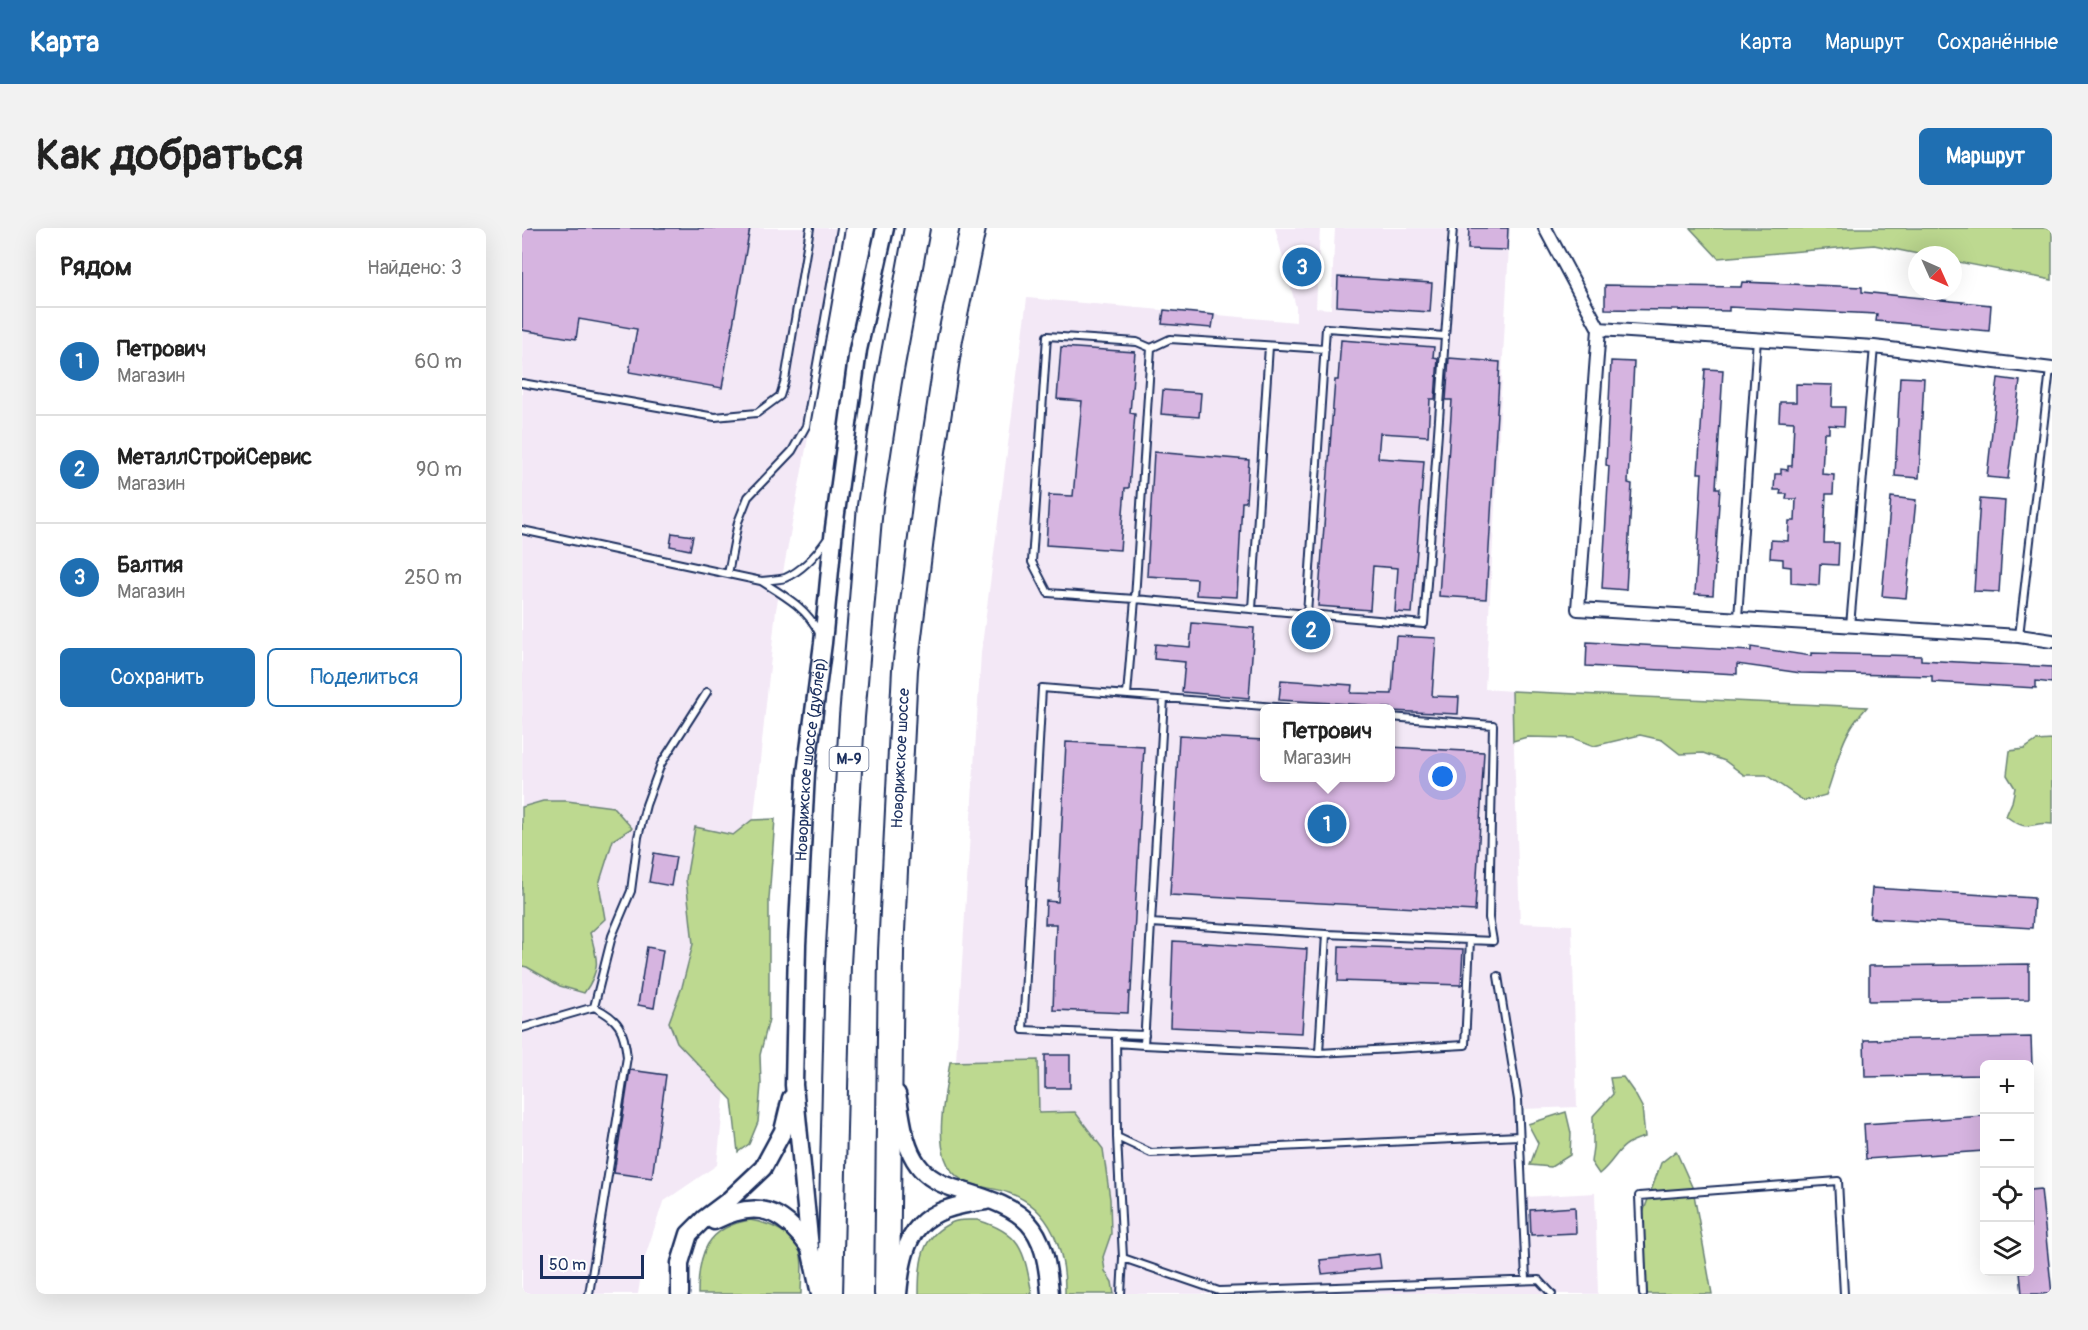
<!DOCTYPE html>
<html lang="ru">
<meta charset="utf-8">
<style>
body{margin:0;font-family:Pangolin,sans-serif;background:#f2f2f2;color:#222}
.controls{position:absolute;right:18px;bottom:18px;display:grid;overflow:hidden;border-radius:9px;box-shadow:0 6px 24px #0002}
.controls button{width:54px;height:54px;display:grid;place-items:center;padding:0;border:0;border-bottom:2px solid #e0e0e0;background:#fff;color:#222;font:30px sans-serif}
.compass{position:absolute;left:1386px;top:18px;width:54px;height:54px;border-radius:50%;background:#fff;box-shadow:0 6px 24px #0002;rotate:135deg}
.scale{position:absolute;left:18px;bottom:15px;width:104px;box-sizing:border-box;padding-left:6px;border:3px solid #1b2f5e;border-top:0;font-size:16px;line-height:21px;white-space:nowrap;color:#1b2f5e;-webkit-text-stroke:4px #fff;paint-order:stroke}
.you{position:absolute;left:921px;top:549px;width:21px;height:21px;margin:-15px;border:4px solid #fff;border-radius:50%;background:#1a73e8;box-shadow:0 0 0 9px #1a73e833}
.badge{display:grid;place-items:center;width:39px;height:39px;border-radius:50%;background:#1f6fb2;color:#fff;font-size:20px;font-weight:700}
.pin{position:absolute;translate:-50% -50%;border:3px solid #fff;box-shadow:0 2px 6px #0006}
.popup{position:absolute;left:738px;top:476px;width:135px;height:78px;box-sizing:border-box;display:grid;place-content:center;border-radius:9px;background:#fff;filter:drop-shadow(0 2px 4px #0005);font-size:20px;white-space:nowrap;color:#767676}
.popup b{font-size:22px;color:#222}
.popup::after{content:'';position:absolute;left:50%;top:100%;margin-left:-12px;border:12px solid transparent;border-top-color:#fff}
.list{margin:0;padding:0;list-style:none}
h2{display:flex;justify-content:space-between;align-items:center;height:78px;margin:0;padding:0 24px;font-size:26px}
h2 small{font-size:20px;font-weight:400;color:#767676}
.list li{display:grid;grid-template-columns:39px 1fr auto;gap:18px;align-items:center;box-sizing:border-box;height:108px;padding:0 24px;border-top:2px solid #e0e0e0}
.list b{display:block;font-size:22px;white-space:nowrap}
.list p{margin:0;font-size:20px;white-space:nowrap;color:#767676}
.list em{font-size:20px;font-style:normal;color:#767676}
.actions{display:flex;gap:12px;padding:18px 24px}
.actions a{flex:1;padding:14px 0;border:2px solid #1f6fb2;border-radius:9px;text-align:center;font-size:21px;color:#1f6fb2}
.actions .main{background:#1f6fb2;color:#fff}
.icon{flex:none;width:33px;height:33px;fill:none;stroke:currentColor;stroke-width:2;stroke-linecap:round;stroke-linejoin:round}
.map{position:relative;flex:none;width:1530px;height:1066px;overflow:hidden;border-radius:9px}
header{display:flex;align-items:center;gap:36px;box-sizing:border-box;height:84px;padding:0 30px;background:#1f6fb2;color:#fff}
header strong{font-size:28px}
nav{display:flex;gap:33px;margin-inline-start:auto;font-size:21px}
.intro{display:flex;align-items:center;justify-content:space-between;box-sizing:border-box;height:144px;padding:0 36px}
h1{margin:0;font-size:42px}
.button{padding:15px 27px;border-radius:9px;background:#1f6fb2;color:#fff;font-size:21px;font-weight:700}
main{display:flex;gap:36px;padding:0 36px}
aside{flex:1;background:#fff;border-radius:9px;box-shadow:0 6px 24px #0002}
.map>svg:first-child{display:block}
</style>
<header>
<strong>Карта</strong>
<nav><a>Карта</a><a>Маршрут</a><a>Сохранённые</a></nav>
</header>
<div class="intro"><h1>Как добраться</h1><a class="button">Маршрут</a></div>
<main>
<aside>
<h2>Рядом<small>Найдено: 3</small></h2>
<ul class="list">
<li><span class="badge">1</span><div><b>Петрович</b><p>Магазин</p></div><em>60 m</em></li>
<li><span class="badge">2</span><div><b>МеталлСтройСервис</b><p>Магазин</p></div><em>90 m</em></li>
<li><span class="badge">3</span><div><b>Балтия</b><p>Магазин</p></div><em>250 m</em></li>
</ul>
<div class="actions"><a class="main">Сохранить</a><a>Поделиться</a></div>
</aside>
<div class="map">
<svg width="1530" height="1066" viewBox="0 0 1530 1066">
<rect width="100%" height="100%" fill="#fff"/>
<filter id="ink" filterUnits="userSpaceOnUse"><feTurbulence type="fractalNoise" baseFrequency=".0167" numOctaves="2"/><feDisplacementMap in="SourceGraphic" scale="12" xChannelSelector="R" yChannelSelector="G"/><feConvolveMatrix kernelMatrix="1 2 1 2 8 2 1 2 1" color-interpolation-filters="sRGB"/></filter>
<g filter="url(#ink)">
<path fill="#f3e8f6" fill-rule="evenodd" d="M0 0H325L254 382 195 937 141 974 121 1035 116 1066H0Z
M753 0H798L794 80 809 81 813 0H988L963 461 990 463 998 695 1050 697 1055 879 1000 881 1003 969 1073 965 1076 1066H592L590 1054 583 1043 581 1029 589 1006 588 971 581 921 517 885 516 832 434 833 459 425 505 70 774 94V79ZM742 480H868V550H742Z"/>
<path fill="#bdd990" stroke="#6c8477" stroke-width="1.5" d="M1168 0H1530V52L1431 33V27H1401L1352 17 1196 30Z
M990 463 1345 479C1340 485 1334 491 1330 498 1317 518 1313 544 1304 567L1282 573 1244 547H1222L1203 533 1181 525 1158 526 1140 512 1118 507 1072 518 1051 510 1005 509 991 513Z
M1530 512V596C1509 592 1508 607 1484 588L1490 574 1493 560 1485 547 1488 523 1502 521 1514 513Z
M21 573H45L91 579 110 600 91 612 77 656 83 691 68 705C76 731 79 742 62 765L38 758 5 739 0 738V579Z
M253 591 247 671V791L238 827 239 856 236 894 227 916 216 924 210 872 155 814 147 794 160 759 171 716 164 651 173 599 211 607 230 592Z
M516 832 517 885 553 884 581 921 588 971 589 1006 581 1029 583 1043 590 1054 592 1066H543C544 1025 530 980 487 965 462 956 434 962 423 930 414 903 424 862 428 834Z
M1101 849 1113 866 1120 879 1123 909C1093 917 1098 928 1077 946L1069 934 1071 919V888L1091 866 1088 850Z
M1044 884 1049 905 1048 927 1029 939 1008 937 1016 915 1006 896Z
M1154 923 1171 961 1190 1066H1125L1115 1034 1116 999 1139 935Z
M228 992C248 995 275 1006 279 1028 281 1040 279 1054 279 1066H176C176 1025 185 999 228 992Z
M455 992C500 1005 502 1023 510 1066H397C397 1035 398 1008 431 994 437 991 447 992 455 992Z"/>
<path fill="#d6b4e0" stroke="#1b2f5e" stroke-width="1.5" d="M0 0H228L200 160 107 144 115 101 57 91 54 111 0 102Z
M947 0H986L985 22 946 21Z
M816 49 910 55 908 84 815 78Z
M1220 54 1340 59V64L1469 77 1467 103 1354 93 1355 86 1207 79V83L1083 81V57L1219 59Z
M642 82 692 87 690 100 640 96Z
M819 112 912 119 911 129 916 130 913 171H908L906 208 858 205 856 230 902 233 890 385 873 384 876 340 851 338 848 382 796 378 813 152H816Z
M539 119 613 124 608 185 613 186 607 260H603L598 322 524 317 527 267 551 268 560 173 535 171Z
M927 130 978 134 964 371 917 368 930 172H924Z
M1089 133 1112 134 1106 255 1110 256 1104 362 1080 360 1087 238 1084 237Z
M1183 141 1201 142 1194 260H1198L1191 367 1173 366 1180 245H1176Z
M1378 149 1402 150 1397 250 1373 248Z
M1476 150 1498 153 1486 251 1465 249Z
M1274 156 1311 157 1310 179H1323L1322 198 1307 197V205H1302L1300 246 1312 247 1311 266H1304L1302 315H1317L1316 337 1298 336 1297 357 1269 355V339L1261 338V331L1248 330 1249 312 1266 313 1267 293H1273L1274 271H1264L1265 266H1258L1259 262H1252L1253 246H1259V241L1266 242V238H1270L1272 194 1257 193 1258 174H1274Z
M641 162 679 165 677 189 639 186Z
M632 224 727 232 724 274H720L715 369 674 367 675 351 625 348Z
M1369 269 1394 272 1384 370 1360 368Z
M1458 271 1483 273 1477 364 1452 363Z
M150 305 171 308 168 322 148 318Z
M670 395 732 400 727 470 660 464 663 434 632 431 633 416 668 419Z
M874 408 914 410 910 468 937 469 936 486 868 483V480H845V477L757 472 759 452 830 457 829 465 870 466Z
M1065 414 1229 423V419L1289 428V425L1399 428V432L1530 439V455L1514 453V460L1410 454V448L1279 445 1215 436V446L1064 438Z
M657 508 742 512V549H868V519L962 524 953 683 648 667Z
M544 514 622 518 609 764H607L606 785 531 782 534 696H523L524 673 536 674Z
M132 625 154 629 149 658 127 654Z
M1350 660 1512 670 1510 700 1348 690Z
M651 713 785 721 780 805 648 799Z
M817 718 941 722 939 757 816 753Z
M125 719 141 722 132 780 116 777Z
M1507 736V771L1347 773V738Z
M1509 809 1510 837H1462V847L1343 849 1342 812Z
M523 827H548V860H523Z
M108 842 144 847 130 950 92 945Z
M1462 888V923L1344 931 1342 896Z
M1519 961 1530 1066H1500L1498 1044H1508V962Z
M1053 979 1054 1005 1009 1007 1008 982Z
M857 1026 859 1040 800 1046 798 1032Z"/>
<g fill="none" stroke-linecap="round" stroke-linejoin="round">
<g stroke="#1b2f5e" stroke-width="10">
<path id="service" d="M629 120 615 114 525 108 510 334 526 365 613 371 629 120 648 111 803 121
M0 155 193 189 235 185 258 168 263 152 288 0
M0 302 239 353C246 352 256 352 263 350 281 342 295 326 306 310
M206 346 216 294 226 269 270 223 284 198 319 0
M239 353C263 368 285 380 297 405
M730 381 747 118
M785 386 804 100 923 108
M1216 390 1235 110
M1328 398 1352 119
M1497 408 1528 141
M605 467 613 371 902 396 931 0
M629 695 804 706 797 825 622 817 642 470
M804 706 971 713 967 690 971 497 868 489
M976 748 996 872 1004 1052
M72 779 90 708 109 663 116 609 124 577 139 536 185 464
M0 800 72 779C97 791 102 801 105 829L67 1066
M594 806 623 807
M594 815 622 817
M797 825 943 817 948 712
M595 909 629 925 997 908
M601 1030 595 909 594 806 501 802 520 460 766 480
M599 1066 601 1030 697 1063 1017 1052 1030 1066
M1121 1066 1117 968 1316 953 1322 1066"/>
</g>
<g stroke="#1b2f5e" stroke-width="16">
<path id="minor" d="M1023 0 1077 101 1352 119 1530 141
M1077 101 1056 381 1497 408 1530 413"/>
</g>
<g stroke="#1b2f5e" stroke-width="21">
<g id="tertiary">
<path d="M375 866C380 889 381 917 396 937 406 951 423 958 438 962 505 982 523 995 528 1066"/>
<path d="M192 993C235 971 260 981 287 1019"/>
<path d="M158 1066V1035L167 1006 182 991 206 973 241 940 261 903 269 870"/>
<path id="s1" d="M298 1066 288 1020 272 857 275 717 284 545 301 415 312 300 336 122 363 0"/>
<path d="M376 1066C382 1000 398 981 464 973"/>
</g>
</g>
<g stroke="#1b2f5e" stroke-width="28">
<g id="motorway">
<path d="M308 1066 316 736 330 489 348 278 367 153 395 0"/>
<path id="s2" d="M365 1066 369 723 383 441 404 269 428 111 451 0"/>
</g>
</g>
<use href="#service" stroke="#fff" stroke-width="6"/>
<use href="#minor" stroke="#fff" stroke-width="12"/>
<use href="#tertiary" stroke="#fff" stroke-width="16"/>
<use href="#motorway" stroke="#fff" stroke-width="24"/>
</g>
</g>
<g text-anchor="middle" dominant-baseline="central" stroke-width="6" stroke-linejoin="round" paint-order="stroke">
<rect fill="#fff" stroke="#5f6d8e" stroke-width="1.5" x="307.5" y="519" width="39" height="24" rx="4.5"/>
<g font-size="15" font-weight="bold" fill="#1b2f5e">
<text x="327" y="531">М-9</text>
</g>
<g font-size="16" fill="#1b2f5e" stroke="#fff">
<text stroke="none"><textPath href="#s2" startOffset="536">Новорижское шоссе</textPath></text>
<text stroke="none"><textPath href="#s1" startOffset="537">Новорижское шоссе (дублёр)</textPath></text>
</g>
</g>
</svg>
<div class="controls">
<button>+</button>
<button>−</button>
<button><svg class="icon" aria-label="locate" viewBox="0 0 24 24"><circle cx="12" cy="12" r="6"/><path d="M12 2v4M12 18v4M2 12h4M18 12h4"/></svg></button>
<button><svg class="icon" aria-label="layers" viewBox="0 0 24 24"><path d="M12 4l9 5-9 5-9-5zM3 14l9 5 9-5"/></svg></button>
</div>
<svg class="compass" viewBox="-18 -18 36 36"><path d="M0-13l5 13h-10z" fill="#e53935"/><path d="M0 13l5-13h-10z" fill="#767676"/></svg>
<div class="scale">50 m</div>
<div class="you"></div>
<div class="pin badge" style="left:805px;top:596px">1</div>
<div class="popup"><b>Петрович</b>Магазин</div>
<div class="pin badge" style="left:789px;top:402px">2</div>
<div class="pin badge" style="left:780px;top:39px">3</div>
</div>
</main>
